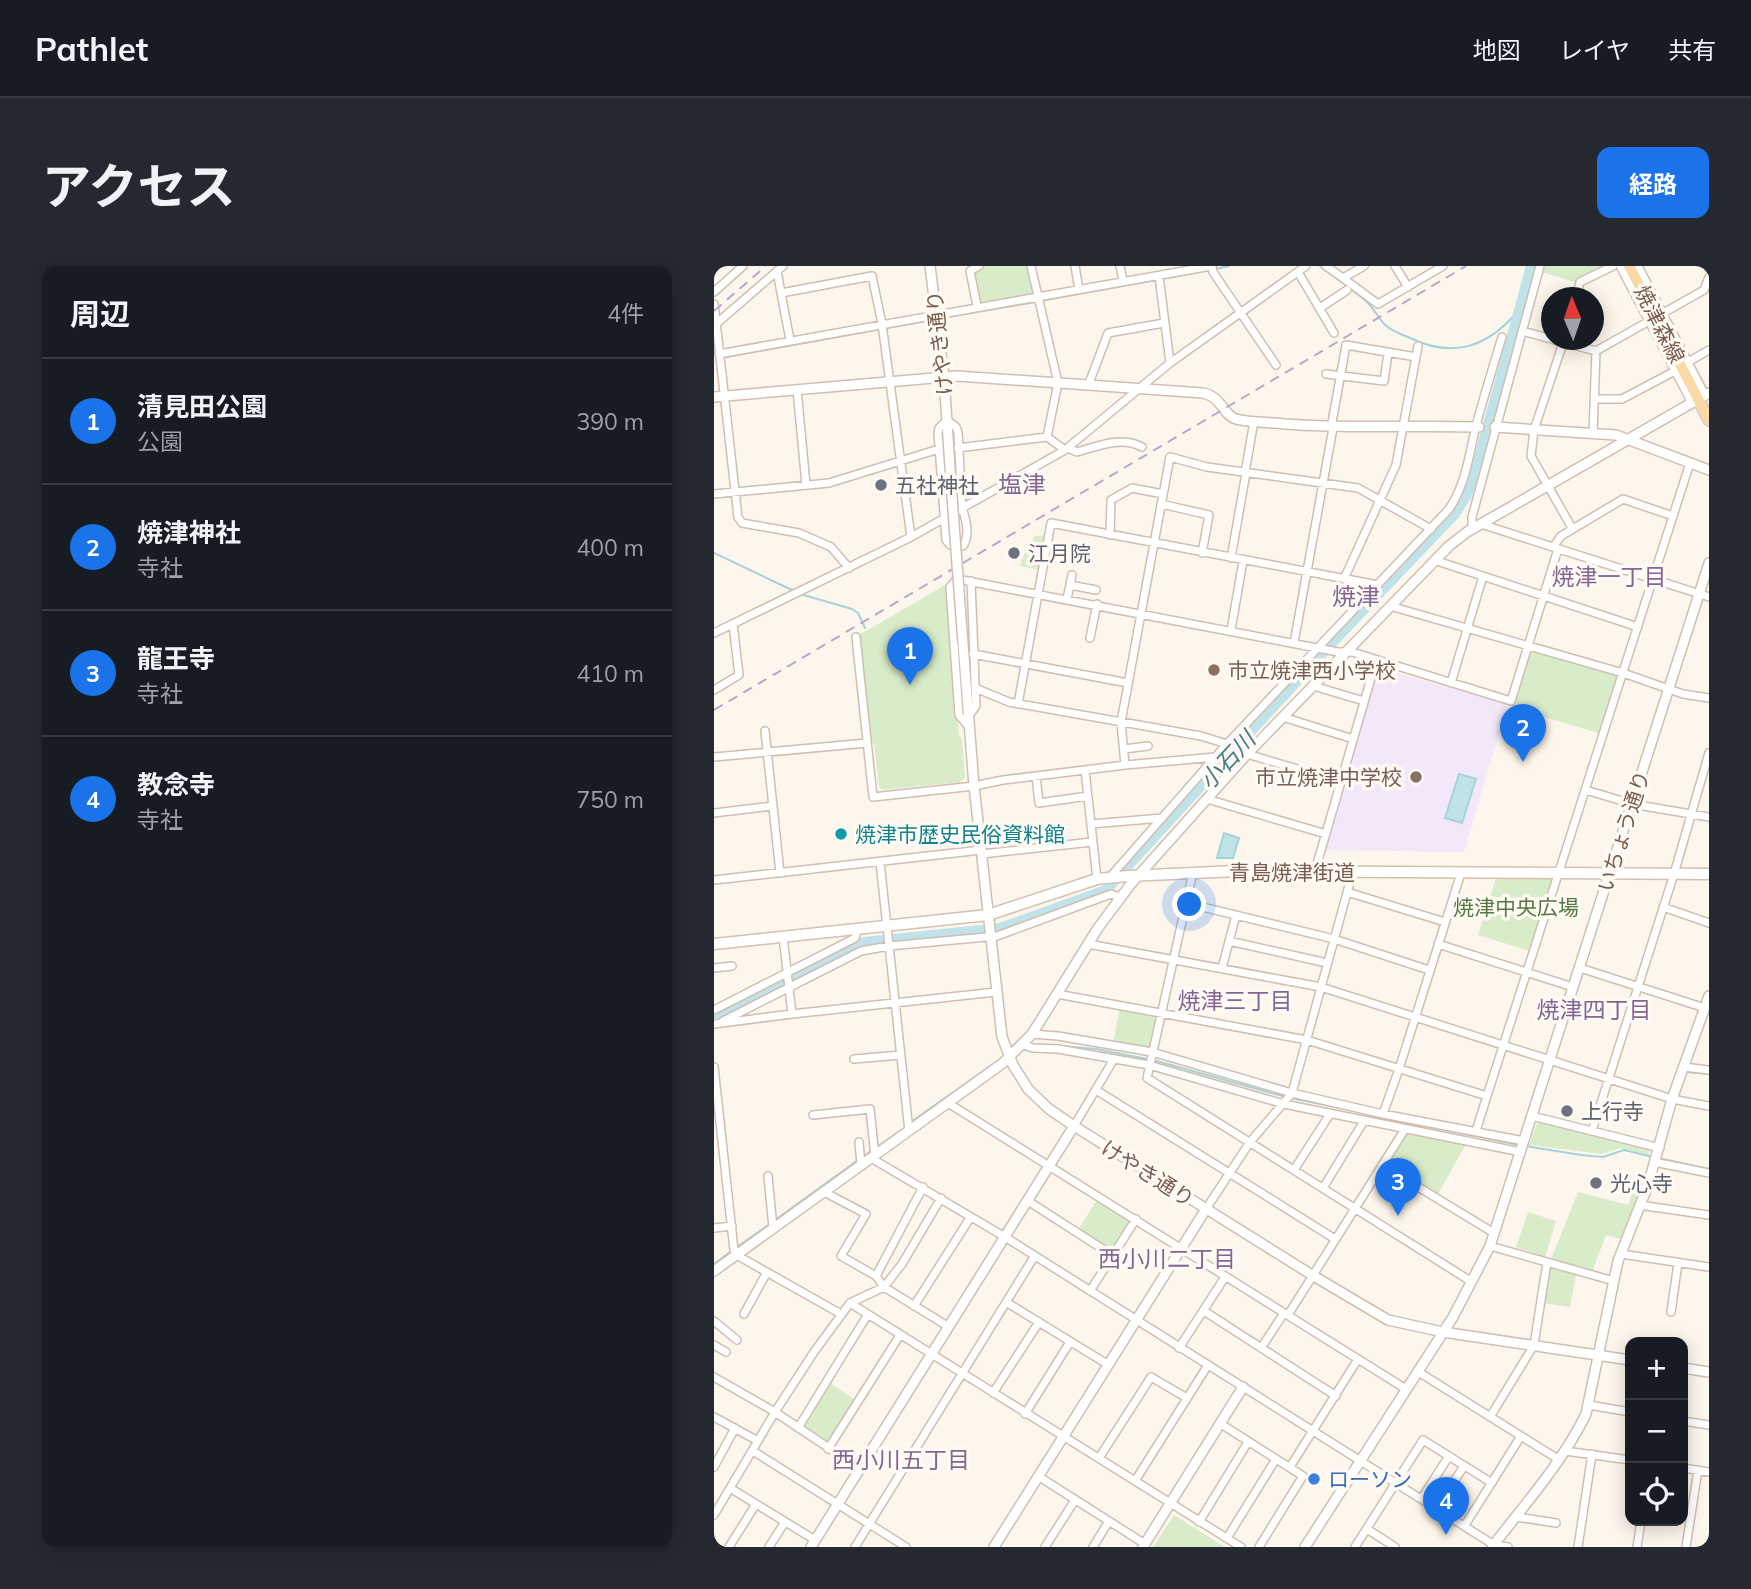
<!DOCTYPE html>
<html lang="ja">
<meta charset="utf-8">
<style>
body{margin:0;font-family:Mulish,"Noto Sans JP",sans-serif;background:#242831;color:#f1f3f6}
.controls{position:absolute;right:21px;bottom:21px;display:grid;overflow:hidden;border-radius:14px;box-shadow:0 4px 18px #0003}
.controls button{width:63px;height:63px;display:grid;place-items:center;padding:0;border:0;border-bottom:2px solid #363941;background:#171b24;color:#f1f3f6;font:35px sans-serif}
.compass{position:absolute;left:827px;top:21px;width:63px;height:63px;border-radius:50%;background:#171b24;box-shadow:0 4px 18px #0003;rotate:358deg}
.you{position:absolute;left:476px;top:639px;width:24px;height:24px;margin:-18px;border:5px solid #fff;border-radius:50%;background:#1a73e8;box-shadow:0 0 0 10px #1a73e833}
.badge{display:grid;place-items:center;width:46px;height:46px;border-radius:50%;background:#1a73e8;color:#fff;font-size:23px;font-weight:700}
.pin{position:absolute;translate:-50% -58px;filter:drop-shadow(0 2px 4px #0008)}
.pin::after{content:'';position:absolute;top:37px;width:24px;height:21px;background:inherit;clip-path:polygon(0 0,100% 0,50% 100%)}
.list{margin:0;padding:0;list-style:none}
h2{display:flex;justify-content:space-between;align-items:center;height:91px;margin:0;padding:0 28px;font-size:30px}
h2 small{font-size:23px;font-weight:400;color:#9ea1a6}
.list li{display:grid;grid-template-columns:46px 1fr auto;gap:21px;align-items:center;box-sizing:border-box;height:126px;padding:0 28px;border-top:2px solid #363941}
.list b{display:block;font-size:26px;white-space:nowrap}
.list p{margin:0;font-size:23px;white-space:nowrap;color:#9ea1a6}
.list em{font-size:23px;font-style:normal;color:#9ea1a6}
.icon{flex:none;width:38px;height:38px;fill:none;stroke:currentColor;stroke-width:2;stroke-linecap:round;stroke-linejoin:round}
.map{position:relative;flex:none;width:995px;height:1281px;overflow:hidden;border-radius:14px}
header{display:flex;align-items:center;gap:42px;box-sizing:border-box;height:98px;padding:0 35px;background:#171b24;border-bottom:2px solid #363941}
header strong{font-size:33px}
nav{display:flex;gap:38px;margin-inline-start:auto;font-size:24px}
.intro{display:flex;align-items:center;justify-content:space-between;box-sizing:border-box;height:168px;padding:0 42px}
h1{margin:0;font-size:49px}
.button{padding:18px 32px;border-radius:14px;background:#1a73e8;color:#fff;font-size:24px;font-weight:700}
main{display:flex;gap:42px;padding:0 42px}
aside{flex:1;background:#171b24;border-radius:14px;box-shadow:0 4px 18px #0003}
.map>svg:first-child{display:block}
</style>
<header>
<strong>Pathlet</strong>
<nav><a>地図</a><a>レイヤ</a><a>共有</a></nav>
</header>
<div class="intro"><h1>アクセス</h1><a class="button">経路</a></div>
<main>
<aside>
<h2>周辺<small>4件</small></h2>
<ul class="list">
<li><span class="badge">1</span><div><b>清見田公園</b><p>公園</p></div><em>390 m</em></li>
<li><span class="badge">2</span><div><b>焼津神社</b><p>寺社</p></div><em>400 m</em></li>
<li><span class="badge">3</span><div><b>龍王寺</b><p>寺社</p></div><em>410 m</em></li>
<li><span class="badge">4</span><div><b>教念寺</b><p>寺社</p></div><em>750 m</em></li>
</ul>
</aside>
<div class="map">
<svg width="995" height="1281" viewBox="0 0 995 1281">
<rect width="100%" height="100%" fill="#fdf6ec"/>
<path fill="#f3e8fa" d="M665 402 794 438 750 586 610 584Z"/>
<path fill="#d8ecc9" d="M272 0H315L320 25 318 29 267 37 264 36 260 9 261 5Z
M831 0H893L863 17 828 6Z
M333 269 327 304 306 300 312 283 321 270Z
M233 318 245 469 248 473 251 511 246 516 168 524 165 521 160 477H157L145 369Z
M816 383 905 409 887 468 799 441Z
M782 612H839L816 685 764 669Z
M406 742 444 750 437 782 399 778Z
M824 855 936 883 935 889 906 882 888 888 815 879Z
M694 865 752 878 724 928 674 898V895Z
M921 919 928 922 907 973 892 969 878 1006 837 993 864 926 914 939Z
M383 934 416 954 397 984 364 964Z
M814 946 842 955 831 991 802 981Z
M837 1000 862 1008 856 1041 830 1037Z
M116 1117 142 1134 114 1178 88 1162Z
M460 1249 511 1281H439Z"/>
<path fill="#bfe3e8" stroke="#a5d3da" stroke-width="2" d="M745 508 762 513 748 557 731 552Z
M510 567 525 572 519 592H503Z"/>
<g fill="none" stroke-linecap="round" stroke-linejoin="round">
<path stroke="#a5d3da" stroke-width="2" d="M606 0C621 12 639 23 653 36 660 43 664 51 670 58 676 64 686 68 694 71 738 93 773 82 804 45
M502 3 515 0
M447 13 490 5
M326 35 441 14
M226 52 321 36
M171 62 218 54
M12 91 166 63
M0 287 78 324
M86 328 138 343 144 347 151 362
M273 431 291 438
M513 481 519 484
M346 780 382 783 433 793
M439 794 572 831
M972 806 995 808
M958 821 963 807
M577 832 805 879
M197 856 289 791
M811 880 867 889 889 891 910 884 939 891
M163 881 193 860
M149 891 158 884
M944 892 995 903
M61 954 144 894
M23 981 56 958
M0 998 16 986"/>
<path stroke="#bfe3e8" stroke-width="10" d="M0 752 150 676 286 662 392 624 620 375 741 248 753 229 760 210 817 0"/>
<g stroke="#d1beb0" stroke-width="10">
<path id="minor" d="M361 0 365 24
M406 0 409 15
M498 0 499 6 562 99
M612 0 629 12 650 0
M681 0 694 21
M906 0 978 137
M924 0 991 129
M63 5 67 27
M584 6 620 67
M445 10 456 97
M629 12 664 38 729 0
M0 26 29 0
M862 32 866 16 899 0
M0 38 24 251 28 257 85 267 117 281 135 302
M263 40 256 5 265 0
M606 42 633 24
M2 58 69 0
M808 65 838 73
M76 74 67 27 158 10 168 58 197 271
M840 74 882 85
M850 74 820 164 817 190 858 262
M5 88 497 0
M974 96 995 84
M612 108 670 115 674 87
M374 120 394 67 450 57
M83 123 92 219
M881 133H908L961 105
M233 154 242 161 244 166 248 242C252 253 256 270 249 280L236 279 232 274 224 167 225 162Z
M617 162 632 79 702 91
M879 168 882 85 990 24 995 11
M333 171 351 184
M244 182 333 171 344 117 317 0
M354 182 363 186C384 180 407 170 428 181
M531 207 540 155
M0 228 115 217 225 183
M447 238 495 249 488 287
M767 258 995 331
M758 263V251L826 0
M396 269 397 234 418 222 449 228
M839 281 847 270 909 233 959 250
M517 292 532 207
M720 294 924 361
M630 313 682 199 704 80
M356 319 382 324
M353 333 358 309
M676 340 909 407 969 428 995 432
M517 364 529 295
M0 367 197 271 351 184 456 97 592 0
M142 371 159 531 260 520 289 514 411 499 502 491
M376 372 383 338
M580 377 619 162
M259 388 414 417
M737 417 769 310
M599 420 650 435
M261 422 295 436 487 470 513 478
M0 424 25 409 19 358
M304 438 337 257 664 319
M254 451 262 440 257 315
M569 451 639 473
M255 461 245 449 236 321 243 313 624 386H638L797 435 844 283
M51 465 66 607
M410 483 434 480
M533 488 627 516
M0 491 153 477
M411 499 407 456 456 191 493 201 644 222 717 263
M371 504 383 613
M322 510 325 537 374 530
M872 524 918 538 995 551
M493 533 612 568
M0 547 59 540
M377 558 448 552
M268 588 378 576
M166 596 195 865
M601 605 662 395
M479 606 433 812 758 1016
M396 611 512 479 735 243C752 218 755 189 762 160 770 130 779 101 788 71
M0 614 267 584
M633 626 731 656
M472 637 620 673 715 704
M949 641 995 657
M69 670 78 748
M515 675 613 697
M374 678 607 721 958 833 995 840
M724 678 859 721
M0 702 18 700
M508 702 522 649
M866 702 991 742
M343 728 593 774 773 830 976 197
M0 744 141 672 144 663
M9 755 147 685 175 680 283 670 397 628 406 631
M0 758 78 748 282 726
M318 768 344 770 438 786 578 827 669 848 810 875
M310 779 319 782 344 783 435 799 570 838 807 886
M140 793 187 789
M0 801 20 984 26 991 127 1048
M970 801 995 804
M382 824 621 973
M234 837 692 1123
M669 848 685 803 747 607
M99 849 156 843 161 890
M818 850 946 882
M360 860 400 793
M762 865 773 830
M878 865 960 608 995 487
M145 876 147 899
M157 892 291 971 780 1279 794 1281
M940 896 995 907
M668 899 780 967
M580 904 616 848
M54 910 59 962
M609 922 650 855
M110 926 152 948 127 990 162 1010 170 1021 235 1061
M314 935 398 989
M925 939 995 949
M492 943 536 876 578 827 639 605
M0 962 18 960
M776 980 900 1015
M907 988 995 1001
M162 1010 209 921
M376 1025 422 953
M292 1036 393 1098
M136 1037 527 1281
M200 1040 256 952
M490 1045 622 1130
M957 1046 964 997
M30 1048 53 1006
M574 1049 691 863
M0 1055 23 1074
M0 1079 12 1086
M465 1082 511 1011
M547 1082 570 1047
M703 1105 844 1193
M0 1111 61 1146 145 1202
M279 1127 325 1056
M875 1139 916 1146
M311 1148 356 1076
M0 1151 44 1175
M776 1151 820 1079 833 996
M969 1155 995 1159
M507 1158 589 1210 545 1281
M84 1162 154 1048
M114 1183 186 1069
M39 1185 192 1281
M851 1185 916 1194
M385 1192 437 1111 473 1132
M0 1201 21 1162
M576 1201 644 1093
M969 1202 995 1206
M324 1210 431 1278
M421 1215 494 1099
M16 1222 101 1274
M708 1232 735 1190
M723 1242 750 1200
M0 1249 61 1146 100 1086 136 1037 170 1021 188 998 227 932
M803 1251 842 1257
M485 1256 534 1176
M751 1259 807 1170
M653 1263 681 1281
M513 1272 562 1193
M15 1281 42 1238
M55 1281 71 1256
M141 1281 320 991
M331 1281 361 1234
M379 1281 395 1255
M641 1281 709 1174 778 1217
M864 1281 878 1188
M923 1281 927 1255
M972 1281 984 1204"/>
</g>
<g stroke="#d1beb0" stroke-width="12">
<path id="tertiary" d="M216 0 230 111 237 217
M0 131 243 110 489 127C508 131 509 149 522 153 537 157 555 156 571 158 635 163 700 159 765 161
M781 161 902 169 995 204
M249 378 260 520 288 771 299 799 314 823 335 843 360 860 598 1009 674 1054 729 1066 916 1094
M0 1005 289 797 318 768 384 662 416 619 533 488 735 280 753 266 995 127
M969 1102 995 1106
M97 1281 360 860
M280 1281 492 943
M429 1281 529 1121
M591 1281 739 1051 776 980 995 297
M778 1281C811 1238 848 1197 872 1148L904 995 934 919 958 833 995 730"/>
</g>
<g stroke="#d6c0b0" stroke-width="13">
<path id="secondary" d="M0 678 274 649 383 613 414 610 522 605 995 608"/>
</g>
<g stroke="#dad1cd" stroke-width="14">
<path id="primary" d="M915 0 941 49
M943 54 995 154"/>
</g>
<use href="#minor" stroke="#fff" stroke-width="7"/>
<use href="#tertiary" stroke="#fff" stroke-width="9"/>
<use href="#secondary" stroke="#fff" stroke-width="10"/>
<use href="#primary" stroke="#fbd9a5" stroke-width="10"/>
<path stroke="#b9a8c9" stroke-width="2" stroke-dasharray="10 7" stroke-linecap="butt" d="M0 45 52 0
M0 444 752 0"/>
<g stroke="#d1beb0" stroke-width="12" stroke-linecap="butt">
<path id="tertiary-bridge" d="M237 217 249 378"/>
</g>
<g stroke="#dad1cd" stroke-width="14" stroke-linecap="butt">
<path id="primary-bridge" d="M941 49 943 54"/>
</g>
<use href="#tertiary-bridge" stroke="#fff" stroke-width="9"/>
<use href="#primary-bridge" stroke="#fbd9a5" stroke-width="10"/>
</g>
<g fill="#6b7280" stroke="#fffaf3" stroke-width="2.5">
<circle cx="167" cy="219" r="7"/>
<circle cx="300" cy="287" r="7"/>
<circle cx="853" cy="845" r="7"/>
<circle cx="882" cy="917" r="7"/>
</g>
<g fill="#8d6e63" stroke="#fffaf3" stroke-width="2.5">
<circle cx="500" cy="404" r="7"/>
<circle cx="702" cy="511" r="7"/>
</g>
<circle fill="#0f9aa8" stroke="#fffaf3" stroke-width="2.5" cx="127" cy="568" r="7"/>
<circle fill="#3f7fe0" stroke="#fffaf3" stroke-width="2.5" cx="600" cy="1213" r="7"/>
<g text-anchor="middle" dominant-baseline="central" stroke-width="7" stroke-linejoin="round" paint-order="stroke">
<g font-size="21" fill="#7a5c4d" stroke="#fffaf3">
<text transform="translate(946 58) rotate(63)">焼津森線</text>
<text transform="translate(225 77) rotate(-96)">けやき通り</text>
<text transform="translate(909 565) rotate(-72)">いちょう通り</text>
<text x="578" y="606">青島焼津街道</text>
<text transform="translate(434 907) rotate(32)">けやき通り</text>
</g>
<g font-size="21" fill="#5b616d" stroke="#fffaf3" text-anchor="start">
<text x="181" y="219">五社神社</text>
<text x="314" y="287">江月院</text>
<text x="867" y="845">上行寺</text>
<text x="896" y="917">光心寺</text>
</g>
<g font-size="21" fill="#785e54" stroke="#fffaf3" text-anchor="start">
<text x="514" y="404">市立焼津西小学校</text>
<text x="688" y="511" text-anchor="end">市立焼津中学校</text>
</g>
<g font-size="21" fill="#0d838f" stroke="#fffaf3" text-anchor="start">
<text x="141" y="568">焼津市歴史民俗資料館</text>
</g>
<g font-size="21" fill="#537a41" stroke="#fffaf3">
<text x="802" y="641">焼津中央広場</text>
</g>
<g font-size="21" fill="#366cbe" stroke="#fffaf3" text-anchor="start">
<text x="614" y="1213">ローソン</text>
</g>
<g font-size="23" fill="#846695" stroke="#fffaf3">
<text x="895" y="310">焼津一丁目</text>
<text x="521" y="734">焼津三丁目</text>
<text x="880" y="743">焼津四丁目</text>
<text x="453" y="992">西小川二丁目</text>
<text x="187" y="1193">西小川五丁目</text>
</g>
<g font-size="23" font-style="italic" fill="#437c86" stroke="#fffaf3">
<text transform="translate(513 494) rotate(-47)">小石川</text>
</g>
<g font-size="24" fill="#846695" stroke="#fffaf3">
<text x="308" y="218">塩津</text>
<text x="642" y="330">焼津</text>
</g>
</g>
</svg>
<div class="controls">
<button>+</button>
<button>−</button>
<button><svg class="icon" aria-label="locate" viewBox="0 0 24 24"><circle cx="12" cy="12" r="6"/><path d="M12 2v4M12 18v4M2 12h4M18 12h4"/></svg></button>
</div>
<svg class="compass" viewBox="-18 -18 36 36"><path d="M0-13l5 13h-10z" fill="#e53935"/><path d="M0 13l5-13h-10z" fill="#9ea1a6"/></svg>
<div class="you"></div>
<div class="pin badge" style="left:196px;top:419px">1</div>
<div class="pin badge" style="left:809px;top:496px">2</div>
<div class="pin badge" style="left:684px;top:950px">3</div>
<div class="pin badge" style="left:732px;top:1269px">4</div>
</div>
</main>
